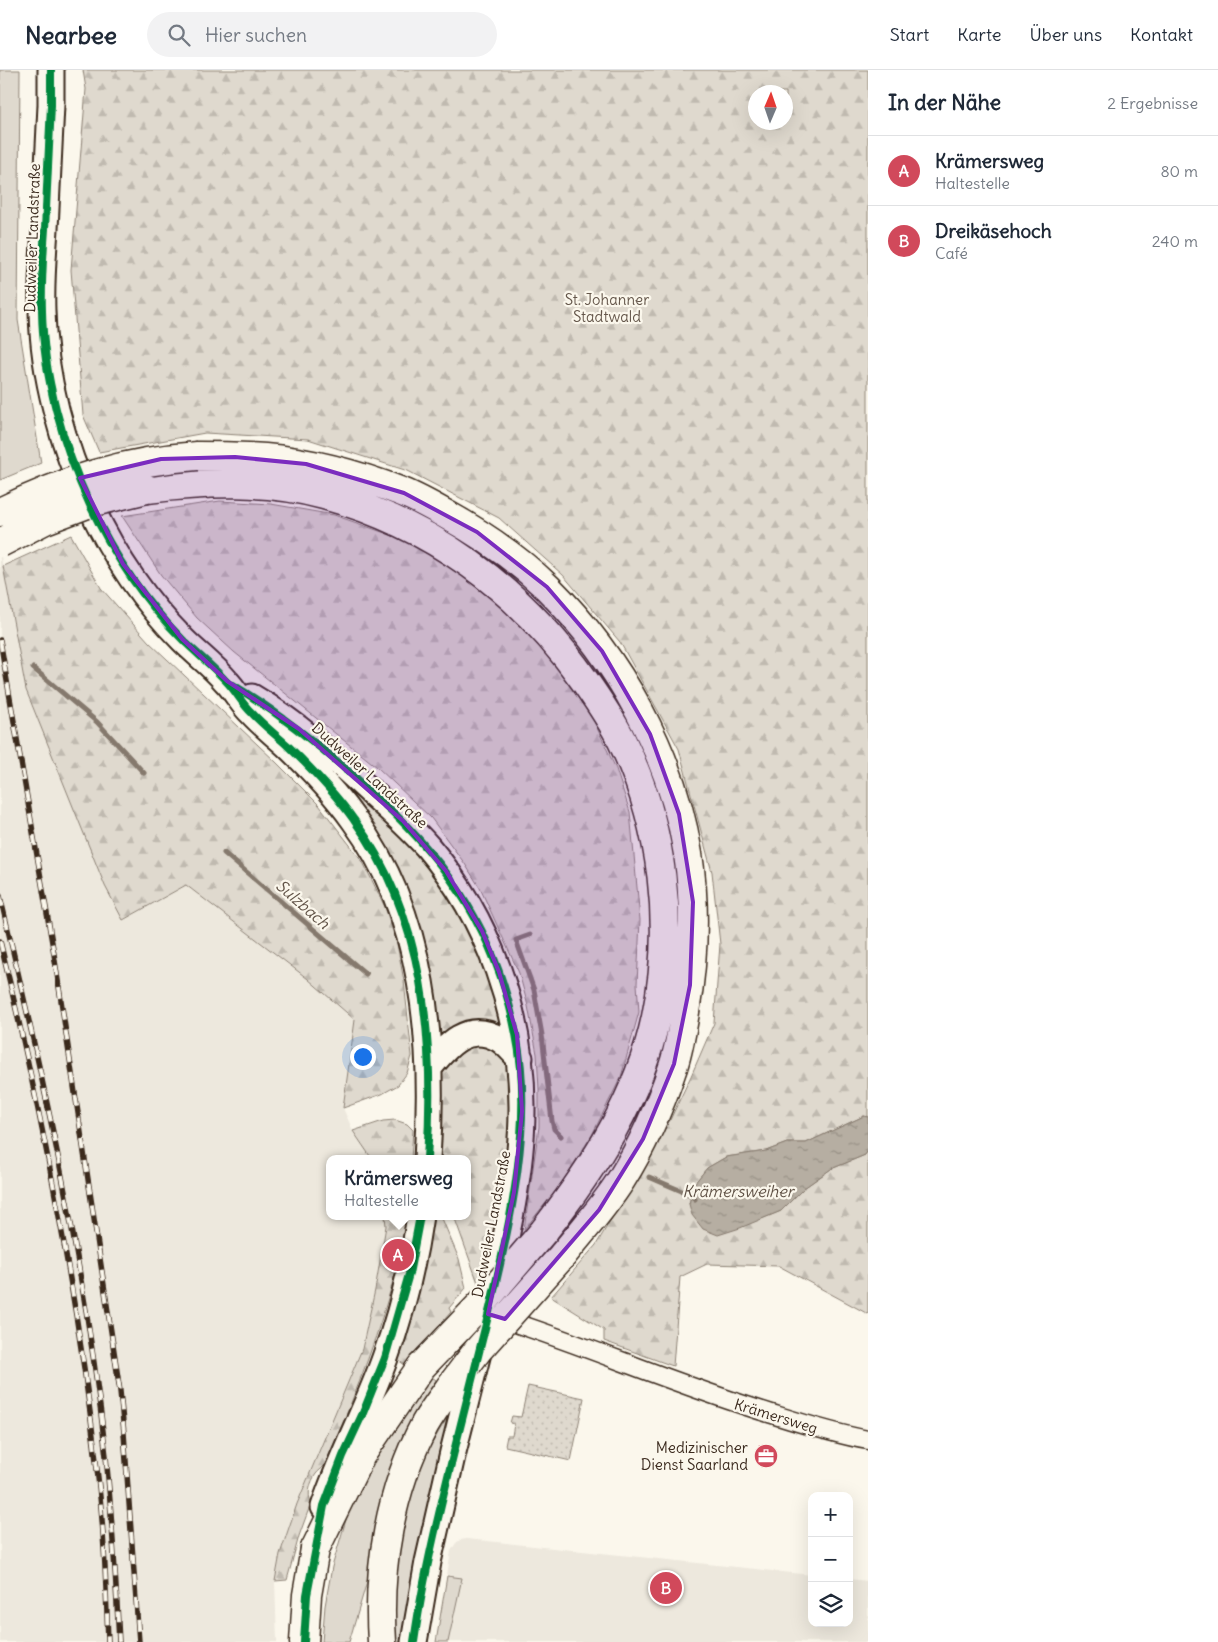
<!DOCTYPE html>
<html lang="de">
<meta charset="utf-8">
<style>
body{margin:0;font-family:Delius,sans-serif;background:#f2f2f3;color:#1f2937}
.controls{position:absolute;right:15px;bottom:15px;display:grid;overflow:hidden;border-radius:10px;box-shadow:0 5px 20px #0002}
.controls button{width:45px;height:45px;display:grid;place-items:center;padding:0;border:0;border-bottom:1px solid #e0e1e3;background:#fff;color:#1f2937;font:25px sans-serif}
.compass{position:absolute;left:748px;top:15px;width:45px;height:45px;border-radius:50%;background:#fff;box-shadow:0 5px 20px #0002;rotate:2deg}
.you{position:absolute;left:362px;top:986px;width:18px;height:18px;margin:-12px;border:4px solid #fff;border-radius:50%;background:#1a73e8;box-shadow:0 0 0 8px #1a73e833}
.badge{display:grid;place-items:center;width:32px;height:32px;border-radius:50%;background:#d1495b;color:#fff;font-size:16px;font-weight:700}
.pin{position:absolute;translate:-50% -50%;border:2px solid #fff;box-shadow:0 1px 5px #0006}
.popup{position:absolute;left:326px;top:1085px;width:145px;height:65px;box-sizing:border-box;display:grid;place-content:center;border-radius:10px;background:#fff;filter:drop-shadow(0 1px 4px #0005);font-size:16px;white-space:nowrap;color:#747a83}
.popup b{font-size:19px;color:#1f2937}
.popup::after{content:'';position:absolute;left:50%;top:100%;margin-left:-10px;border:10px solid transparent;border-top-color:#fff}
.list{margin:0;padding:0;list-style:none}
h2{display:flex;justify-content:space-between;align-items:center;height:65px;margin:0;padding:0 20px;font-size:21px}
h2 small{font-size:16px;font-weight:400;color:#747a83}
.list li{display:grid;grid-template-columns:32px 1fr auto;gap:15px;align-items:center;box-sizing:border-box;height:70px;padding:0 20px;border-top:1px solid #e0e1e3}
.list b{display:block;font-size:19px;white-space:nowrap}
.list p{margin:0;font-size:16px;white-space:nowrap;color:#747a83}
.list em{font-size:16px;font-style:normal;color:#747a83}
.icon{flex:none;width:28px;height:28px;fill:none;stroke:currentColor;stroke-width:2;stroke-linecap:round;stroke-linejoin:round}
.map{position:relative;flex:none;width:868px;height:1572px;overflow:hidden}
header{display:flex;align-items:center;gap:30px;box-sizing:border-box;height:70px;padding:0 25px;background:#fff;border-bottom:1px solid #e0e1e3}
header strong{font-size:24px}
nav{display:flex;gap:28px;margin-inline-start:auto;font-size:18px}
.search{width:350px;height:45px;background:#f2f2f3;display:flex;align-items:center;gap:12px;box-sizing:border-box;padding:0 18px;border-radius:28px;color:#747a83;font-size:19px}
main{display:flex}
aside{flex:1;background:#fff}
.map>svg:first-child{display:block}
</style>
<header>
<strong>Nearbee</strong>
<div class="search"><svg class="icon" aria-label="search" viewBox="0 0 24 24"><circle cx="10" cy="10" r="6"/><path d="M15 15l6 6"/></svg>Hier suchen</div>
<nav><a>Start</a><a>Karte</a><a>Über uns</a><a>Kontakt</a></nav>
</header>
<main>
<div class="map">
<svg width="868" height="1572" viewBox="0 0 868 1572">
<defs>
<pattern id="forest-firs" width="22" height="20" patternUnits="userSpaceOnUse" patternTransform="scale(1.25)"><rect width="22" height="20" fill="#dfd9ce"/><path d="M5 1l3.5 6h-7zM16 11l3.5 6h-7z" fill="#c0bab0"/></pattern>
<pattern id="garden-dots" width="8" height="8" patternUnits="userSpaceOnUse" patternTransform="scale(1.25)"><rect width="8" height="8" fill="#dfd9ce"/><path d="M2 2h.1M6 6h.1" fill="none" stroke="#c0bab0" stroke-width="1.8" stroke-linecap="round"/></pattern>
<pattern id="water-ripples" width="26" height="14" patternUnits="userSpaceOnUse" patternTransform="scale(1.25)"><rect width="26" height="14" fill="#b6aea2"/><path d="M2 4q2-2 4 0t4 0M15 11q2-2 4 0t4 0" fill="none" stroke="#958e83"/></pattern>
</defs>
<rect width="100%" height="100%" fill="#fbf7ec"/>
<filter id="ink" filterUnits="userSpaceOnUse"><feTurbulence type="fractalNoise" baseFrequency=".02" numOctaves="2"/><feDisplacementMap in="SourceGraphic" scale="10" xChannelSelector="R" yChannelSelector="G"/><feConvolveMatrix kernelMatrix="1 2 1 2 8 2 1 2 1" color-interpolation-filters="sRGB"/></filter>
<g filter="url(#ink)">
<path fill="#ede8dd" d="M0 481 26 620 123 850 186 815 308 909 355 950 343 1038 353 1061 372 1089H329V1146H385L386 1156 375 1220 362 1279 297 1434 280 1484 275 1511 277 1572H0Z
M467 1469 812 1505V1553H849V1509L868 1511V1572H436L451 1481 456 1473 460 1470Z"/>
<path fill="#dfd9ce" stroke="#8d8276" d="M0 0H20L18 250 41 393 0 410Z
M432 1307 436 1310 415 1350 372 1477 368 1508 349 1572H322L325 1536 332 1497 348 1443 371 1391 410 1330Z
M459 1331 405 1572H394V1520L398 1478 408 1435 423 1389 442 1356Z
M447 1506 462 1508 448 1572H436Z"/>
<path fill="url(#forest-firs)" stroke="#8d8276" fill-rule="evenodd" d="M83 0H868V1047L864 1046 806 1073H787L766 1081 726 1087 707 1098 694 1114 689 1134 761 1149 781 1141 804 1118 831 1099 865 1085 868 1080V1244L779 1196 707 1194 680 1207 673 1296 604 1271V1260L551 1227 596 1175 670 1050 691 1006 714 953 720 874 712 802 679 679 620 572 563 505 499 448 408 401 308 369 205 363 99 382 83 345 71 200 86 19ZM756 22H786V52H756Z
M220 431 271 434 334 445 402 469 457 501 504 539 553 588 592 647 616 699 630 742 640 850 637 914 639 942 621 1007 592 1065 561 1114 524 1160 539 1057V1019L537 984 528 936 519 903 480 818 465 794 431 748 377 697 234 582 197 548 161 505 122 446Z
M71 465 101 518 149 572 276 692 319 735 363 792 385 837 397 874 404 911 412 986 407 1003 398 1015 382 1024 343 1038 355 950 308 909 186 815 123 850 105 816 26 620 3 496Z
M314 685 418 781 456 834 473 866 491 913 503 958 448 961 437 968 428 905Z
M478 974 497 979C500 983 504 987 506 991 511 1001 510 1015 510 1025 510 1092 495 1158 482 1224L454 1146H467V1089H437L440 1005 451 988 463 979Z
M395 1050 407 1054 413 1060 411 1089H372L353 1061 383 1051Z
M385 1146H406L402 1175 394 1178 392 1192 397 1197C380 1260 358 1319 332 1378 329 1384 327 1390 324 1396 322 1399 318 1401 316 1404 310 1412 307 1424 311 1433L299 1466 287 1510 275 1511 280 1484 297 1434 362 1279 375 1220 386 1156Z
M428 1146H441L459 1189 466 1218 449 1238 451 1242 405 1295 395 1288Z"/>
<path fill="url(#garden-dots)" stroke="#8d8276" d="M528 1316 584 1328 571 1391 505 1376 507 1366H512L514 1354 510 1353 512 1346 521 1347Z"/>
<path fill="url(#water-ripples)" stroke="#85796d" d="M864 1046 868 1047V1080L865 1085 831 1099 804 1118 781 1141 740 1158 718 1165 703 1159 692 1145 689 1134 694 1114 707 1098 726 1087 766 1081 787 1073H806Z"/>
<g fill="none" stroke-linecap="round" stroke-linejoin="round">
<path stroke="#85796d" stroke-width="5" d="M33 598 97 652 144 703
M224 783 366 904
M530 865 516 870 534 920 542 965 552 1051 554 1059 561 1066
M649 1107 691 1125 695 1129"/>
<g stroke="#3b2a1e" stroke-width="21">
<path id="street" d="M488 1244C584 1274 676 1315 772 1344 804 1354 835 1364 868 1370"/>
</g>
<g stroke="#3b2a1e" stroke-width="29">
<path id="secondary" d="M51 0V35C49 76 47 117 45 159 43 186 41 214 42 241 43 305 63 377 90 435 113 484 145 532 183 570 197 584 213 596 226 611 236 621 242 634 252 643 263 655 275 664 287 675 311 698 335 723 354 750 425 846 435 973 427 1089
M252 627C295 652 334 687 370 721 390 739 409 756 427 776 489 849 523 945 522 1041 522 1100 507 1166 493 1223
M429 998C447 975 468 951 499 969 507 974 513 982 520 988
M324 1437C341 1386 367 1339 385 1288 402 1242 413 1194 420 1146
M414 1572 428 1492 453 1382 479 1279"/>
</g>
<g stroke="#3b2a1e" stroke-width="31">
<path id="primary" d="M304 1572 307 1525 315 1479"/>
</g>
<g stroke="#3b2a1e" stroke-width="31">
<path id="highway" d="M197 386C220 386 242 386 265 388 311 392 359 405 402 422 417 428 433 437 447 445 483 465 518 489 548 518 619 589 672 684 688 784 696 837 694 889 685 942 682 960 679 979 673 997 660 1036 643 1075 621 1110 604 1137 582 1161 562 1186
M147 419C205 412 267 409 324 425 432 454 520 519 584 610 598 630 612 650 622 671 663 755 675 856 656 947 639 1028 594 1097 544 1161
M315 1479 361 1385 421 1297
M382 1572C377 1498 390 1420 425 1354 433 1340 443 1327 453 1313"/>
</g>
<use href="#street" stroke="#fbf7ec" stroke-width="18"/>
<use href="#secondary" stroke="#fbf7ec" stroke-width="25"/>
<use href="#primary" stroke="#fbf7ec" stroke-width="28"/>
<use href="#highway" stroke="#fbf7ec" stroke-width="28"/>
<g stroke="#3b2a1e" stroke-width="5.5">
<path id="rail" d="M0 570 54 884 120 1321 124 1363 139 1572
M0 826C44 1011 85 1197 106 1386 112 1448 116 1510 119 1572
M0 871C42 1045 77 1221 97 1399 104 1456 106 1514 108 1572"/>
</g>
<use href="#rail" stroke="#fbf7ec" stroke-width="4" stroke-dasharray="11" stroke-linecap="butt"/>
<g stroke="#3b2a1e" stroke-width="31" stroke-linecap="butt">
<path id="highway-bridge" d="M0 442C65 410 124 391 197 386
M0 473 45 450 90 433 147 419
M421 1297 486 1229 544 1161
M453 1313 478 1280 562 1186"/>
</g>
<use href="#highway-bridge" stroke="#fbf7ec" stroke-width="28"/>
<g stroke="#fbf7ec" stroke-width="11">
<path id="cycleway" d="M51 0V35C49 76 47 117 45 159 43 186 41 214 42 241 43 305 63 377 90 435 113 484 145 532 183 570 197 584 213 596 226 611 236 621 242 634 252 643 263 655 275 664 287 675 311 698 335 723 354 750 425 846 435 973 427 1089
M233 615C286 647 333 686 379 729 451 795 497 866 516 964 534 1051 510 1153 490 1238 473 1307 455 1375 439 1444 429 1486 420 1529 414 1572
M304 1572 307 1525 324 1436 343 1386 363 1343 385 1288 409 1204 420 1146"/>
</g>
<use href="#cycleway" stroke="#00873e" stroke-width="8"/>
</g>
</g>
<path fill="#7b2cbf" fill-opacity="0.2" stroke="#7b2cbf" stroke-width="4" stroke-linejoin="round" d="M235 387 306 394 404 423 477 462 547 517 602 581 650 664 679 744 693 832 690 915 674 994 643 1069 599 1140 505 1249 488 1244 514 1122 522 1041 517 965 499 902 482 861 446 801 403 751 299 659 227 611 182 569 123 494 80 408 161 389Z"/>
<defs>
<g id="office-disc" transform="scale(1.25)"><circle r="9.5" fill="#d1495b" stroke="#fbf7ec"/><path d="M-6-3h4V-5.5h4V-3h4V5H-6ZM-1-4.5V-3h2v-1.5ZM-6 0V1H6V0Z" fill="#fff"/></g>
</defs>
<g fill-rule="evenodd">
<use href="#office-disc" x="766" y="1386"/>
</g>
<g text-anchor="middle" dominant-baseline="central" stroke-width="4.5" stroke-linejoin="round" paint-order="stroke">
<g font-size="15" fill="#3b2a1e" stroke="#fbf7ec">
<text transform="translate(32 168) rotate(-88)">Dudweiler Landstraße</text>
<text transform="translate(370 705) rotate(42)">Dudweiler Landstraße</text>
<text transform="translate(491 1154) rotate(-79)">Dudweiler Landstraße</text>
<text transform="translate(776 1346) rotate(17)">Krämersweg</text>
</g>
<g font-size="15" fill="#64564a" stroke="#fbf7ec">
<text x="607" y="229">St. Johanner<tspan x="607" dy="17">Stadtwald</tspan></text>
</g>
<g font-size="15" fill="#3b2a1e" stroke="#fbf7ec" text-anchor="end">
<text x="748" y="1377">Medizinischer<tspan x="748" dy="17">Dienst Saarland</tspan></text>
</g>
<g font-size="16" font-style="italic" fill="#605246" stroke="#fbf7ec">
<text transform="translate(303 834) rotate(41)">Sulzbach</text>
<text x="738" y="1121">Krämersweiher</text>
</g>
</g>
</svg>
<div class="controls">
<button>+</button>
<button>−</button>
<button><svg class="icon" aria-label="layers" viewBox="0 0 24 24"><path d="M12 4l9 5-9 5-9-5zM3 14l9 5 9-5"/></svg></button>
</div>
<svg class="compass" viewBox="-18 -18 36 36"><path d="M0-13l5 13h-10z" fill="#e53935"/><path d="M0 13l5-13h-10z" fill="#747a83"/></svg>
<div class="you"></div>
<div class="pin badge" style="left:398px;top:1185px">A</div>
<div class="popup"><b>Krämersweg</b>Haltestelle</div>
<div class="pin badge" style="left:666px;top:1518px">B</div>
</div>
<aside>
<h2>In der Nähe<small>2 Ergebnisse</small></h2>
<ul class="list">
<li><span class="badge">A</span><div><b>Krämersweg</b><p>Haltestelle</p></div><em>80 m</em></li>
<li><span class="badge">B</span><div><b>Dreikäsehoch</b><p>Café</p></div><em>240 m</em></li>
</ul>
</aside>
</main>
